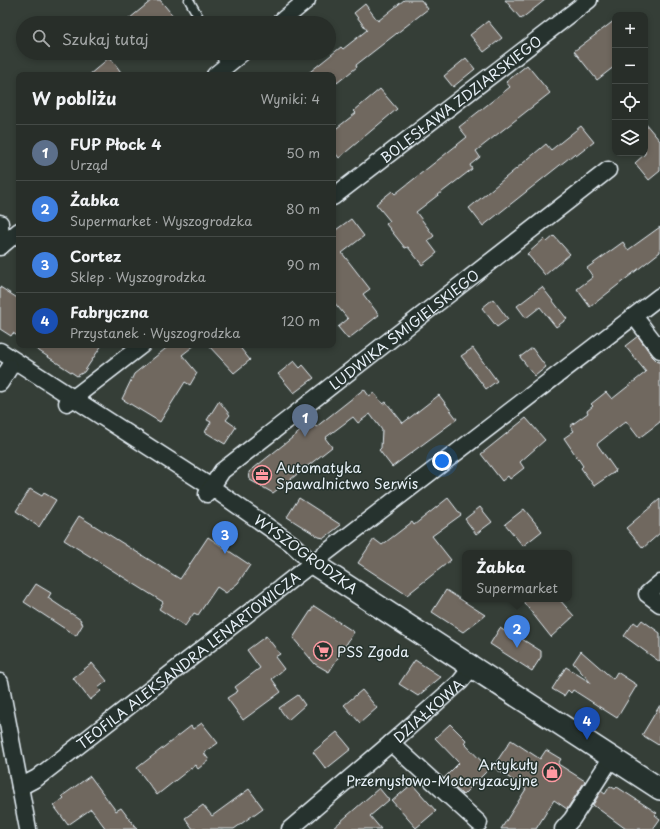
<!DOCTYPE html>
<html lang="pl">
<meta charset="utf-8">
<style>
body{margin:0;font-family:"Playpen Sans",sans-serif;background:#303631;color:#f1f3f6}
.controls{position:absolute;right:12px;top:12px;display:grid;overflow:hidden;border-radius:8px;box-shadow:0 2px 6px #0003}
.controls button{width:36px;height:36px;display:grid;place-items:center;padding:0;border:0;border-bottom:1px solid #444a46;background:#282e29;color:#f1f3f6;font:20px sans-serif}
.you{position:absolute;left:442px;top:461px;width:14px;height:14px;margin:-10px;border:3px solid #fff;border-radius:50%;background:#1a73e8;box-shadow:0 0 0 6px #1a73e833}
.badge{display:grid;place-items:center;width:26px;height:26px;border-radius:50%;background:#ff9aa2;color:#fff;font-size:13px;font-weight:700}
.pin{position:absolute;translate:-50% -33px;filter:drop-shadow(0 1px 2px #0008)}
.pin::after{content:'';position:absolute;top:21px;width:14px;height:12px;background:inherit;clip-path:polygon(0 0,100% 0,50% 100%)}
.popup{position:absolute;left:462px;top:550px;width:110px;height:52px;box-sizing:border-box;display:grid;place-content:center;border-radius:8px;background:#282e29;filter:drop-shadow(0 1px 3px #0005);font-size:13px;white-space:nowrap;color:#a5a8a8}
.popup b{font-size:15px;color:#f1f3f6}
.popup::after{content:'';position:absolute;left:50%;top:100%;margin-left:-8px;border:8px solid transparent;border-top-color:#282e29}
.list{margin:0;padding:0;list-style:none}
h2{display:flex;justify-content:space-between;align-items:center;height:52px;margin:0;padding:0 16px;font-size:17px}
h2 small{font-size:13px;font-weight:400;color:#a5a8a8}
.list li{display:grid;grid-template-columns:26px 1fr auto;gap:12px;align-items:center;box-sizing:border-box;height:56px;padding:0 16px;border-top:1px solid #444a46}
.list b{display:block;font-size:15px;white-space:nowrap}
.list p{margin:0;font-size:13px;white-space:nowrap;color:#a5a8a8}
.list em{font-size:13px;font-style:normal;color:#a5a8a8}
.icon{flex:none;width:22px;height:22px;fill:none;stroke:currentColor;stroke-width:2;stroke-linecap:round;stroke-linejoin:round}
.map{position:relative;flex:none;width:660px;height:829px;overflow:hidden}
.search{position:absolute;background:#282e29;box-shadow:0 2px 6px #0003;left:16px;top:16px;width:320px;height:44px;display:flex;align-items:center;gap:10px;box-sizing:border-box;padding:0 14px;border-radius:22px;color:#a5a8a8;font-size:15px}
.panel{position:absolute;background:#282e29;box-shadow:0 2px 6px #0003;left:16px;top:72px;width:320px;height:276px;border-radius:8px}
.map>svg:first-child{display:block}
</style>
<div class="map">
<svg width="660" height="829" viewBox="0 0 660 829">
<rect width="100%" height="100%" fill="#353e37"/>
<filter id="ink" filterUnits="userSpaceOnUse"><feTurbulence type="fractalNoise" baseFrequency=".025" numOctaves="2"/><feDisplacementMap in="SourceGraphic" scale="8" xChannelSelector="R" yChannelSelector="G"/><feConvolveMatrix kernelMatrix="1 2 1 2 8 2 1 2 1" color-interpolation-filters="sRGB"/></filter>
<g filter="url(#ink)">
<path fill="#70685f" stroke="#e8f1f8" d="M152 0H160L179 23H124Z
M404 0H421L428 9 356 65 357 67 337 83 333 75H306L341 47 343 49 367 30 354 13 365 4 378 21Z
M505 0H545L521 19Z
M615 20V66L597 80 574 51Z
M488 21 502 38 484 52 470 35Z
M110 57 123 75H89Z
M466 58 475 69 453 87 444 76Z
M527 65 550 93 476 151 480 157 470 165 472 169 416 212 434 236 428 241 437 253 422 265 408 247 405 248 386 224 390 221 376 204 392 191 395 194 467 137 459 127 510 87 506 82Z
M380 89 397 109 339 158 333 150V131L356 113 354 111Z
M645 123 660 141V171L649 180 635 163 645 154Z
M581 126 594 142 576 156 574 154 483 226 469 208 546 144 551 150Z
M351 219 364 236 342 253 370 289 363 294 379 315 348 339 338 327 348 319 333 301V232Z
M660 227V252L590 307 577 289 593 277 587 268 623 242 628 250Z
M554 236 570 254 545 275 527 254 544 239 547 242Z
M0 287 19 299V337L13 333 11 336 0 329Z
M542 287 567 319 556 327 540 307 526 318 517 306Z
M493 299 508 319 497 327 482 308Z
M638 336 652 356 658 362 660 361V422L639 438 626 421 597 444 616 471 594 486 581 468 583 466 564 438 574 431 570 426 588 413 587 411 593 406 591 404 606 392 612 399 646 372 625 346Z
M30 345H102L84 372 77 376Z
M170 345H195L182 355 197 373 190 385 185 382 160 422 122 399 134 374Z
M208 345H238L250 360 234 373Z
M473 348 497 381 486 389 461 356Z
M532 348 546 367 535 376 520 357Z
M294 361 300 368 303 365 314 378 294 393 278 374Z
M364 389 369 396 374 393 383 404 386 402 403 423 439 395 457 419 392 467 379 450 381 448 382 430 370 414 358 423 353 417 325 438 332 447 273 493 250 480 249 472 312 422 316 427Z
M219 401 230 415 226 420 236 427 225 444 205 432 211 422 207 420Z
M526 418 545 440 520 462 524 468 510 479 508 476 502 481 481 454Z
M30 489 42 496 44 493 56 500 39 527 16 511Z
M299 498 310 505 341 525 324 538 319 537 298 524 287 517Z
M448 498 461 515 432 536 451 560 407 595 358 563 374 539 382 545 412 522 414 525Z
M660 499V533L643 548 626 528Z
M480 507 492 522 476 534 465 519Z
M524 509 542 531 523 546 505 524Z
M79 516 180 579 208 537 250 565 238 583 226 593 217 587 198 615 194 613 185 626 159 609 163 602 64 540Z
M36 584 51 593 48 598 81 620 80 622 83 624 76 636 24 602Z
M446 590 485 615 463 632 432 612Z
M521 599H559L574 616 551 637Z
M314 606 354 632 329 672 315 664 293 638Z
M642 620 660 633V662L624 636 634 622 638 625Z
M500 628 515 638 517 636 541 651V657L532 671 490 644Z
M266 636 280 654 275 657 284 669 272 679 281 692 243 720 227 698 238 691 235 687 260 668 247 650Z
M581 651 613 679 617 672 637 685 617 718 573 690 571 693 568 690 564 696 552 689 566 667 591 683 573 663Z
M415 660 441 677 418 696 399 684Z
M92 663 107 681 98 688 101 691 90 700 73 678Z
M362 690 377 708 360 723 344 705Z
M298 695 305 705 288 720 279 708Z
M660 705V746L642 735Z
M202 723 218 743 204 753 209 760 198 769 195 765 157 795 137 768 191 726 193 729Z
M450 724 466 740 464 743 489 769 463 795 444 778 459 763 435 738Z
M337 732 351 749 326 769 313 752Z
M511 740 540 759 546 750 561 759 558 764 585 781 567 809 554 800 536 829H501L526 789 493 767Z
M90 776 116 811 121 808 137 829H106L91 809 68 825 54 806 64 798 62 796Z
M412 784 436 811 416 828 392 801Z
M610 786 615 789 617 787 657 813 655 815 660 819 653 829H626L593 805 601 791 605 794Z
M379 788 389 800 370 816 381 829H332Z
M249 789 263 808 234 829H193L185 818 203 805 212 816Z"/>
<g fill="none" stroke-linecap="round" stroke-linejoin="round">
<g stroke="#e8f1f8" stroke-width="11">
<path id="service" d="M189 0 202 23
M219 53 226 66"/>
</g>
<g stroke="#e8f1f8" stroke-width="19">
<g id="minor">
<path d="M279 23 307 0"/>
<path d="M215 75 242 53"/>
<path id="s1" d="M333 197 589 0"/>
<path d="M0 223 1 246"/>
<path d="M0 247 19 231"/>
<path d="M634 316 660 350"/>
<path d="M0 351 211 487 291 543 312 563"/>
<path d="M0 383 10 367"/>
<path d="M67 403 142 345"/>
<path id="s2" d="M207 494 222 471 608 170"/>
<path d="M660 583 647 594 660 604"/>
<path d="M0 682 28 829"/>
<path d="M391 743 479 823"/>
<path id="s3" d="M20 787 37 778 297 575 660 296"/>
<path id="s4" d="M290 829 391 743 460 682 472 667"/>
<path d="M563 829 572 819 612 757"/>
</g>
</g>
<g stroke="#e8f1f8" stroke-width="24">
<path id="tertiary" d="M312 563 660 789"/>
</g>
<use href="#service" stroke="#26332d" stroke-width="8"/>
<use href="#minor" stroke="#26332d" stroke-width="16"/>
<use href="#tertiary" stroke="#26332d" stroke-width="21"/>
</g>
</g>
<defs>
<g id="office-ring" transform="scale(1)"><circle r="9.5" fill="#26332d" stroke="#ff9aa2" stroke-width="1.5"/><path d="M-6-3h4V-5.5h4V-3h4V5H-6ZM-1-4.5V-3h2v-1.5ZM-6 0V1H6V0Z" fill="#ff9aa2"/></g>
<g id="supermarket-ring" transform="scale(1)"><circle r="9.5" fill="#26332d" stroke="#ff9aa2" stroke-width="1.5"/><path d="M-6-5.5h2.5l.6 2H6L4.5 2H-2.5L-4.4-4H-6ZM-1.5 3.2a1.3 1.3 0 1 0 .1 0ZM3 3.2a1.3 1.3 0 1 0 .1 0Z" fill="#ff9aa2"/></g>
<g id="shop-ring" transform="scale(1)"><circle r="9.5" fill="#26332d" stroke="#ff9aa2" stroke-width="1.5"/><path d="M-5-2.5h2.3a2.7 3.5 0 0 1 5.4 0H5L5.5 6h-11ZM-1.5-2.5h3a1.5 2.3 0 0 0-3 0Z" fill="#ff9aa2"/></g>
</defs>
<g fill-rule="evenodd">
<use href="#office-ring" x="262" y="475"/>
<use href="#supermarket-ring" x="323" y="651"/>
<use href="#shop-ring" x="552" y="772"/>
</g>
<g text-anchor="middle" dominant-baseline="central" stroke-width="3" stroke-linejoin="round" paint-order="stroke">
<g font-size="14" fill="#e8f1f8" stroke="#26332d">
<text stroke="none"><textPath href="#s1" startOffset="161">BOLESŁAWA ZDZIARSKIEGO</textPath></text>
<text stroke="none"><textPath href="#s2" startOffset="258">LUDWIKA ŚMIGIELSKIEGO</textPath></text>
<text transform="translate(306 554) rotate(36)">WYSZOGRODZKA</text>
<text stroke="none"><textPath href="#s3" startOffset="211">TEOFILA ALEKSANDRA LENARTOWICZA</textPath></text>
<text stroke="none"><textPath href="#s4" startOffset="182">DZIAŁKOWA</textPath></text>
</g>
<g font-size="14" fill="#e8f1f8" stroke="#26332d" text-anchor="start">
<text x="276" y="467">Automatyka<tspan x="276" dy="16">Spawalnictwo Serwis</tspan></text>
<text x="337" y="651">PSS Zgoda</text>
<text x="538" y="764" text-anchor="end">Artykuły<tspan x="538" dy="16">Przemysłowo-Motoryzacyjne</tspan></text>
</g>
</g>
</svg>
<div class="controls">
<button>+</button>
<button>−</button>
<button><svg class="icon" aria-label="locate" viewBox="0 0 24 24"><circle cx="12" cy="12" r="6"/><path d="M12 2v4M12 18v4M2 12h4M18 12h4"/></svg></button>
<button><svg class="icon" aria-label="layers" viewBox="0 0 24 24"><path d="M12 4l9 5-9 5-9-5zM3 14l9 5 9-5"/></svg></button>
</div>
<div class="you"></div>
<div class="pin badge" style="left:305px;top:437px;background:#5c6f8a">1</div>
<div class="pin badge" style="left:517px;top:648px;background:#3f7fe0">2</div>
<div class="popup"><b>Żabka</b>Supermarket</div>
<div class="pin badge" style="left:225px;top:554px;background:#3f7fe0">3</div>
<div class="pin badge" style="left:587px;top:740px;background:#1a4fb4">4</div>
<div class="search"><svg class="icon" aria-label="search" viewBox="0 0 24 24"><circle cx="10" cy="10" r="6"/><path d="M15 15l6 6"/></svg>Szukaj tutaj</div>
<section class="panel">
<h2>W pobliżu<small>Wyniki: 4</small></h2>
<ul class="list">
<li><span class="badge" style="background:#5c6f8a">1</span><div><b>FUP Płock 4</b><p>Urząd</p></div><em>50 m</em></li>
<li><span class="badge" style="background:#3f7fe0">2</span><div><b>Żabka</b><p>Supermarket · Wyszogrodzka</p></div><em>80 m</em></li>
<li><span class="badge" style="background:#3f7fe0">3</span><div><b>Cortez</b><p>Sklep · Wyszogrodzka</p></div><em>90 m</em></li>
<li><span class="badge" style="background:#1a4fb4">4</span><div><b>Fabryczna</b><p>Przystanek · Wyszogrodzka</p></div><em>120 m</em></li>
</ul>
</section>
</div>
